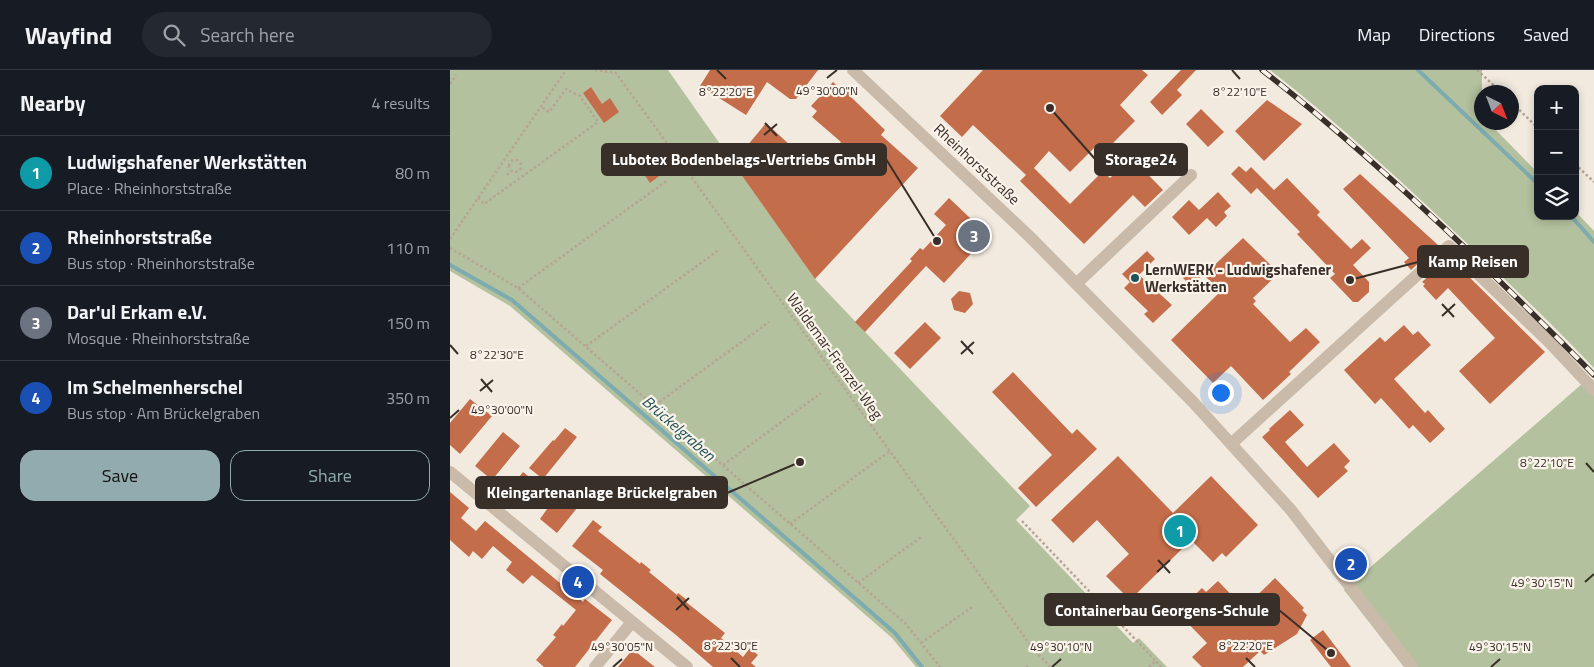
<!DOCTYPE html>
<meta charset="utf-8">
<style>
body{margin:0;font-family:"Titillium Web",sans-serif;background:#242831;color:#f1f3f6}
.controls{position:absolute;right:15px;top:15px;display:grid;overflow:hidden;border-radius:10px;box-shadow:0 2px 8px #0003}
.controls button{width:45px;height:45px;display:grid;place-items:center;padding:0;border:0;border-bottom:1px solid #363941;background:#171b24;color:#f1f3f6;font:25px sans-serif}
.compass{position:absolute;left:1024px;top:15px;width:45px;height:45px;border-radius:50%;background:#171b24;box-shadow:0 2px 8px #0003;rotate:138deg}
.you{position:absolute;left:770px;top:322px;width:18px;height:18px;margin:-12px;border:4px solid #fff;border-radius:50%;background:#1a73e8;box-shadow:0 0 0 8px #1a73e833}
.badge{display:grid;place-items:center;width:32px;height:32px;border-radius:50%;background:#92abaf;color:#fff;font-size:16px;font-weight:700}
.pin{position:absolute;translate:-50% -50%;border:2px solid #fff;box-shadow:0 1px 5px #0006}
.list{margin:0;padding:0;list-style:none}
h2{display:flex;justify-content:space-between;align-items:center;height:65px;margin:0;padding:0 20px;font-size:21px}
h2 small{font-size:16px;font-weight:400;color:#9ea1a6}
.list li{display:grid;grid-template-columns:32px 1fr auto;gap:15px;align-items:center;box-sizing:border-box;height:75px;padding:0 20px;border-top:1px solid #363941}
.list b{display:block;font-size:19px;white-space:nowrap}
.list p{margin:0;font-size:16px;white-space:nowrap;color:#9ea1a6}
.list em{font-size:16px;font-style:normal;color:#9ea1a6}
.actions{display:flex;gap:10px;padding:15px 20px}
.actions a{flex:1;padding:11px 0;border:1px solid #92abaf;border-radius:15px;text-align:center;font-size:18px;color:#92abaf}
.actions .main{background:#92abaf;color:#111}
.icon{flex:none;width:28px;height:28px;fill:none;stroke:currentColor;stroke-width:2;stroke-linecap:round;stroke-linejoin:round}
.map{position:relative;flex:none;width:1144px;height:597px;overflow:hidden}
header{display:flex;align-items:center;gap:30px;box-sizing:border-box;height:70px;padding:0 25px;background:#171b24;border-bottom:1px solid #363941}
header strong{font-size:24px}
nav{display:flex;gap:28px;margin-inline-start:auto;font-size:18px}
.search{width:350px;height:45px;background:#242831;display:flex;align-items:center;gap:12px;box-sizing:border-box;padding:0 18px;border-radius:28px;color:#9ea1a6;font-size:19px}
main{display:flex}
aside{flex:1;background:#171b24}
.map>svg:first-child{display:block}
</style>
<header>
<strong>Wayfind</strong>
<div class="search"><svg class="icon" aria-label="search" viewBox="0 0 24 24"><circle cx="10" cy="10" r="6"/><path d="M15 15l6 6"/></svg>Search here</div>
<nav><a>Map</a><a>Directions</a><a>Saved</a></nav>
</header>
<main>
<aside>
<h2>Nearby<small>4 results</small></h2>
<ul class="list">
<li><span class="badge" style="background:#0f9aa8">1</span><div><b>Ludwigshafener Werkstätten</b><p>Place · Rheinhorststraße</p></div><em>80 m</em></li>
<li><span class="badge" style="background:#1a4fb4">2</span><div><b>Rheinhorststraße</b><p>Bus stop · Rheinhorststraße</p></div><em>110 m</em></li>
<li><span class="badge" style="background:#6b7280">3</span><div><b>Dar'ul Erkam e.V.</b><p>Mosque · Rheinhorststraße</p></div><em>150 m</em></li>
<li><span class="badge" style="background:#1a4fb4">4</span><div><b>Im Schelmenherschel</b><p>Bus stop · Am Brückelgraben</p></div><em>350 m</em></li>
</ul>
<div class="actions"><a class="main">Save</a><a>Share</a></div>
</aside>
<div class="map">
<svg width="1144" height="597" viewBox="0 0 1144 597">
<rect width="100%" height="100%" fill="#f2eade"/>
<path fill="#b4c19e" d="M0 0H218L365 209 580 436 566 450 683 573 689 568 717 597H466L442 568 60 236 0 201Z
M820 0H1032V52L1039 53 1088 103V146H1125V141L1144 161V298C1106 258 1065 219 1025 181 959 118 892 56 820 0Z
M1140 307 1144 311V597H954L894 520Z"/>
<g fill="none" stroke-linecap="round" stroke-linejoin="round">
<path stroke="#7dabaf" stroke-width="4" d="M968 0 1088 114
M1121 146 1144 172
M0 195 62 230 445 563 472 597"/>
</g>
<path fill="#c46d4a" d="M260 0H368L346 29H340L317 12 296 45 250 16Z
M533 0H692L698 5 670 35 685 51 652 84 645 77 620 102 599 81 584 98 620 134 653 101 660 108 681 87 713 120 695 137 683 125 634 174 570 111 576 105 523 55 512 67 490 46Z
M731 0H746L727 20 732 25 712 45 700 32Z
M383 12 393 21 395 19 403 25 401 27 435 60 431 65 468 98 365 209 283 93 316 53 366 99 391 72 362 47 367 41 361 36Z
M141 17 152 34 160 28 169 42 154 53 133 23Z
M817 30 852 54 814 91 785 61Z
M751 39 774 62 758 77 736 54Z
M211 92 217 100 200 113 194 104Z
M789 96 796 102 801 97 824 120 837 108 870 142 867 145 901 179 912 169 921 178 903 195 919 212V222L908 232H903L880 208 885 204 847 164 850 162 807 118 801 124 781 104Z
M910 104 988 175 961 200 954 192 959 188 893 119Z
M768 122 781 136 774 142 777 146 766 157 757 148 739 165 722 147 739 130 749 140Z
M499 128 538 165 494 213 476 196 415 262 405 252 462 191 460 189 470 178 473 180 496 155 484 144Z
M793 168 829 203 803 228 806 231 803 234 840 272 856 258 870 272 839 302 841 304 813 330 781 296 763 313 721 270 770 222 754 205Z
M697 181 705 189 689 205 722 235 703 253 694 244 698 241 674 218 680 212 672 204Z
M999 187 1095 282 1040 334 1009 301 1045 268 998 218 986 230 973 216 975 214 972 212Z
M745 196 753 204 741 216 733 208Z
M509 221 520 223 523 234 515 243 504 240 501 229Z
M475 252 491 268 460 299 444 283Z
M954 255 963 265 968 261 981 275 944 309 975 343 978 340 995 359 980 373 963 355 959 359 931 328 925 334 894 300 930 267 935 272Z
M563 302 622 364 627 359 647 379 586 437 568 418 602 385 542 322Z
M20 329 42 346 10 384 0 375V353Z
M840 340 854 355 835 372 857 397 884 373 900 391 894 397 898 401 868 428 812 367 820 360 819 359Z
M115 358 127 367 93 409 79 398 103 370 104 371Z
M53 362 70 376 42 410 25 396Z
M668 386 723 443 761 406 808 455 776 487 772 483 763 492 741 470 680 530 656 506 679 484 647 450 623 473 601 450Z
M73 402 82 409 67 428 58 421Z
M110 421 120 429 118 431 127 438 107 463 90 449Z
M0 422 19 438 11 448 26 461 35 451 133 532 135 529 162 550 125 597H94L86 590 106 567 103 565 112 554 113 556 126 540 82 505 73 514 56 500 62 492 43 476 32 489 23 481 19 487 0 470Z
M143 450 152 457 148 461 190 494 191 492 201 500 199 502 227 525 228 523 237 530 236 532 275 563 271 568 293 587 300 578 308 585 301 593 306 597H263L226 565 150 504 153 500 122 476Z
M825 508 854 538 852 540 857 545 847 564 814 585 810 581 793 597H752L742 587 757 573 727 542 752 518 756 522 768 511 794 538Z
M873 560 901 597H881L860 570Z
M183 579 191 586 205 597H168Z"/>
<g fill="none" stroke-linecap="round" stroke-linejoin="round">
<path stroke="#b6a494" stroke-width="2.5" stroke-dasharray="2.5 2.5" stroke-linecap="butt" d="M145 0 166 3 581 576 600 597
M1027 0 1051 22
M0 14 6 5
M1062 33 1088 58
M59 96a6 6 0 1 1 12 0a6 6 0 1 1-12 0Z
M1125 94 1144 112
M57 105 61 100
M28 128 34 134 148 52 130 26 116 19 99 42 91 37
M0 169 116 0
M0 178 68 218 456 554 490 597
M68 218 218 110
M136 276 269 180
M205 335 319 252
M273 395 371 323
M572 451 706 591
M340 454 440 381
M408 513 471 467
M471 573 522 537
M576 597 578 596
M699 597 706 591 711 597"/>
<path stroke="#cabaaa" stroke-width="12" d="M403 0 579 166 743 332 841 440 962 597
M626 214 741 105
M781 374 999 176 1100 273 1144 320
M0 402 237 597
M145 597 182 552"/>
<g stroke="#382f29" stroke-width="5.5">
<path id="rail" d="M812 0C888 59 959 124 1028 190 1067 228 1106 266 1144 305"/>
</g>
<use href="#rail" stroke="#faf3ea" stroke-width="4" stroke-dasharray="11" stroke-linecap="butt"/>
</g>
<path fill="none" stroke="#382f29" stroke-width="2" d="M267 0 276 9M782 0 790 9M377 8 387 0M315 53 327 66M314 65 327 54M992 234 1004 247M992 246 1005 234M511 271 523 284M0 275 8 284M511 284 524 272M31 309 42 322M30 321 43 310M0 348 9 340M1136 393 1144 402M708 490 720 503M707 502 720 490M1135 512 1144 504M227 527 239 540M226 540 239 528M281 588 290 597M796 588 805 597M163 597 172 589M602 597 611 589M1041 597 1050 589"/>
<circle fill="#1f5259" stroke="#faf3ea" stroke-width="2" cx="685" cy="208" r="5"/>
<g text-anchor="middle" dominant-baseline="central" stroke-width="4.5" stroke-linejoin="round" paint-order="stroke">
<g font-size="15" fill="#382f29" stroke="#faf3ea">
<text transform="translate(527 94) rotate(43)">Rheinhorststraße</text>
<text transform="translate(385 286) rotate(54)">Waldemar-Frenzel-Weg</text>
</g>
<g font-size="15" font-weight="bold" fill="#382f29" stroke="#faf3ea" text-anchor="start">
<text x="695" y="199">LernWERK - Ludwigshafener<tspan x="695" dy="17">Werkstätten</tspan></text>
</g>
<g font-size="16" font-style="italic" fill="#1f5259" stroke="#faf3ea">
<text transform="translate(229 358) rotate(41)">Brückelgraben</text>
</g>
</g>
<g font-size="12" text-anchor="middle" fill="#382f29" stroke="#faf3ea" stroke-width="4.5" stroke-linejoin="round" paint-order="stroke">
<text x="377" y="25">49°30'00"N</text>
<text x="276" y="26">8°22'20"E</text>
<text x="790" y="26">8°22'10"E</text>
<text x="47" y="289">8°22'30"E</text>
<text x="52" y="344">49°30'00"N</text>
<text x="1097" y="397">8°22'10"E</text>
<text x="1092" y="517">49°30'15"N</text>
<text x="281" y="580">8°22'30"E</text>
<text x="796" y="580">8°22'20"E</text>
<text x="172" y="581">49°30'05"N</text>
<text x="611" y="581">49°30'10"N</text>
<text x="1050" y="581">49°30'15"N</text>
</g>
<path fill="none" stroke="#382f29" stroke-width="2" d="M487 171L436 89M600 38L645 89M900 210L968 192M350 392L277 423M881 583L829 540"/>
<g fill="#382f29" stroke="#faf3ea" stroke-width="2">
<circle cx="487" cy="171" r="5"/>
<circle cx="600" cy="38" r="5"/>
<circle cx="900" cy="210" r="5"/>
<circle cx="350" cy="392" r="5"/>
<circle cx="881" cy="583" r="5"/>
</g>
<g fill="#382f29" stroke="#382f29" stroke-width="2">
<rect x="152" y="74" width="284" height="31" rx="5"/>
<rect x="645" y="74" width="92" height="31" rx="5"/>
<rect x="968" y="176" width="110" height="31" rx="5"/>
<rect x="26" y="407" width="251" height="31" rx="5"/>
<rect x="595" y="524" width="234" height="31" rx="5"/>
</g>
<g font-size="16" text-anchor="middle" font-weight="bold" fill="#fff">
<text x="294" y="95">Lubotex Bodenbelags-Vertriebs GmbH</text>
<text x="691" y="95">Storage24</text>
<text x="1023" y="197">Kamp Reisen</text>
<text x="152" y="428">Kleingartenanlage Brückelgraben</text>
<text x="712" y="546">Containerbau Georgens-Schule</text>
</g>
</svg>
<div class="controls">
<button>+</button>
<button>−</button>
<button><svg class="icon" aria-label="layers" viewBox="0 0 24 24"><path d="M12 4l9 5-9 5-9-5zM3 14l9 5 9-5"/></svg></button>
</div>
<svg class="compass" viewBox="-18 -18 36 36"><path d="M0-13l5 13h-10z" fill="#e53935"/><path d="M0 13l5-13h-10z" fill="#9ea1a6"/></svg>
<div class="you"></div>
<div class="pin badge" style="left:730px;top:461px;background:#0f9aa8">1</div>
<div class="pin badge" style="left:901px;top:494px;background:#1a4fb4">2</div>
<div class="pin badge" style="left:524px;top:166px;background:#6b7280">3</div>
<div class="pin badge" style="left:128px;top:512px;background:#1a4fb4">4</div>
</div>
</main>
